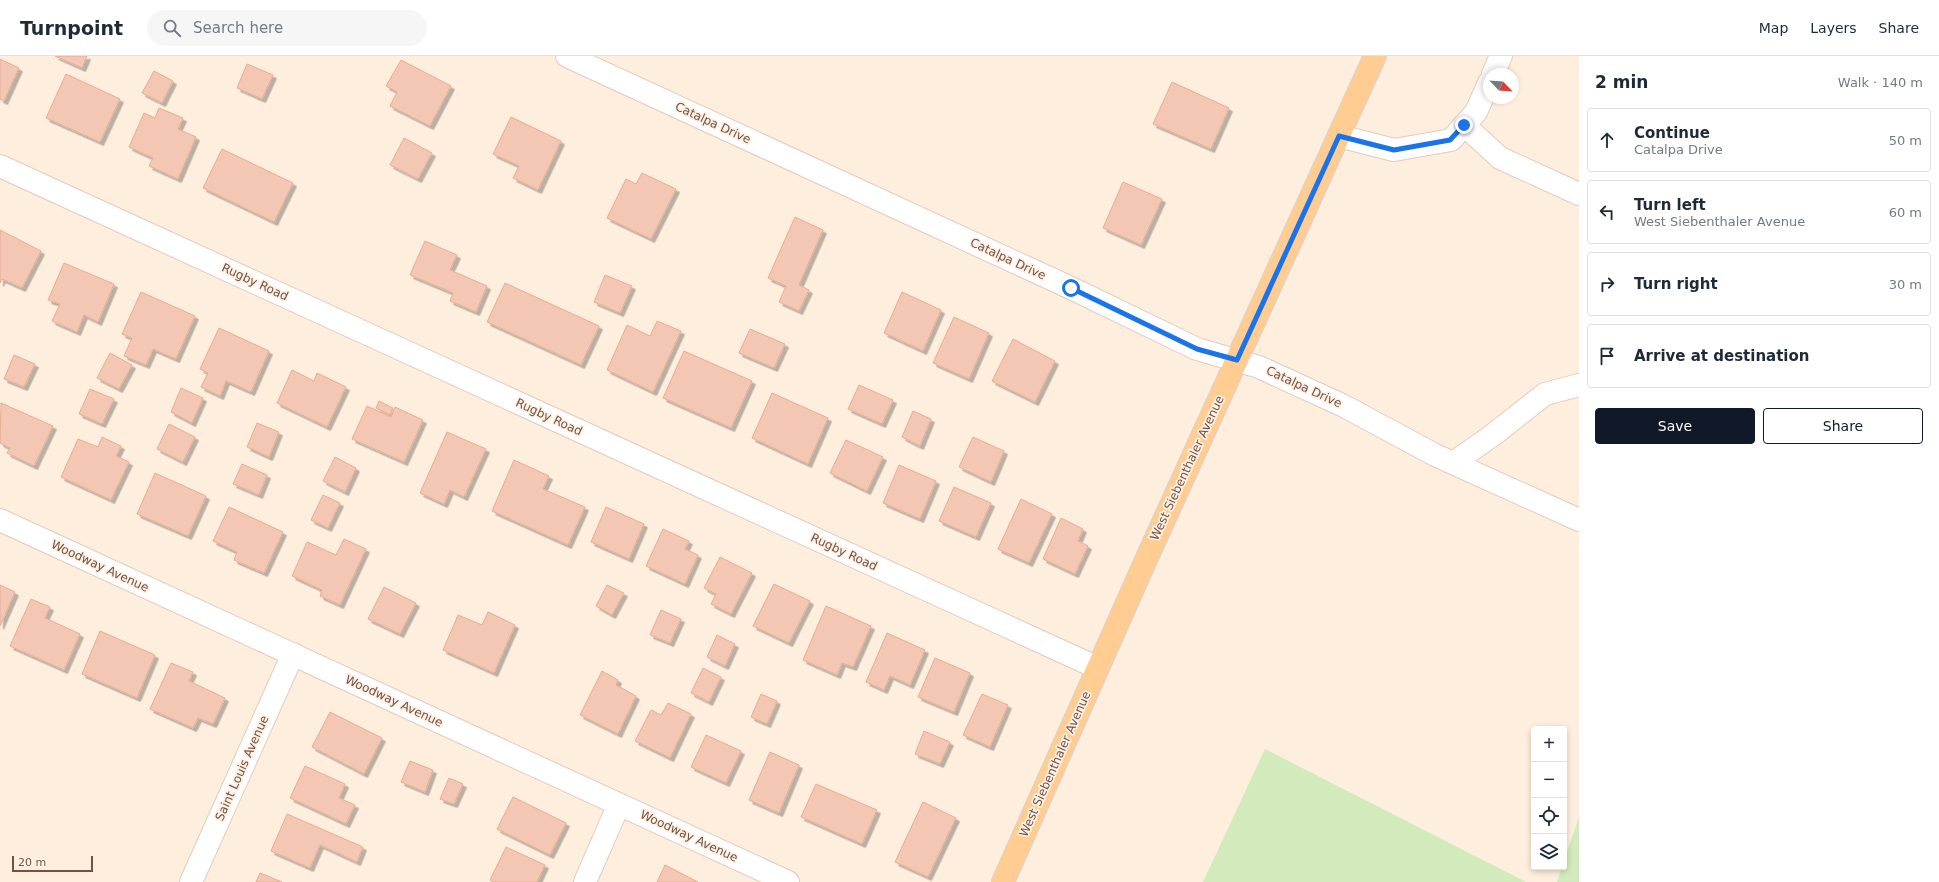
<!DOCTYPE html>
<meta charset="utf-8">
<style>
body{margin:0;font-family:"DejaVu Sans",sans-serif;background:#f6f6f7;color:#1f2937}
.controls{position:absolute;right:12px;bottom:12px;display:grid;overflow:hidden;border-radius:4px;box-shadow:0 2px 6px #0003}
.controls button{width:36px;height:36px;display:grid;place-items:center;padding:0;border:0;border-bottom:1px solid #e0e1e3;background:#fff;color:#1f2937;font:20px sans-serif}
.compass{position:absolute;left:1483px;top:12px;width:36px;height:36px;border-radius:50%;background:#fff;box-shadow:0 2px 6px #0003;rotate:115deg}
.scale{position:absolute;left:12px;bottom:10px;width:81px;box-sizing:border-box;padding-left:4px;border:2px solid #735145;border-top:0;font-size:11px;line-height:14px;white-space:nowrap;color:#735145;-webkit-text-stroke:3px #fff2e4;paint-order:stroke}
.stop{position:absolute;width:12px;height:12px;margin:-9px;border:3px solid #1a73e8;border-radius:50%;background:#fff}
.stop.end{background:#1a73e8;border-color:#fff;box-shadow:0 1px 4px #0008}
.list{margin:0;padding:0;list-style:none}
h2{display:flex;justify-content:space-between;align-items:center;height:52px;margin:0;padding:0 16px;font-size:17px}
h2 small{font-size:13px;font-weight:400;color:#747a83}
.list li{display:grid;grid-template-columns:26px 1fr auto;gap:12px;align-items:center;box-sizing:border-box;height:64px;margin:0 8px 8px;padding:0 8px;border:1px solid #e0e1e3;border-radius:4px}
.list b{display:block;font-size:15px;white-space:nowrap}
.list p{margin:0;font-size:13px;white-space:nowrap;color:#747a83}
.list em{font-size:13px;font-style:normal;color:#747a83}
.actions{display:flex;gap:8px;padding:12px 16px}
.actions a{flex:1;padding:9px 0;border:1px solid #111827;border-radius:4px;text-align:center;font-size:14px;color:#111827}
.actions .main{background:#111827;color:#fff}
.icon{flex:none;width:22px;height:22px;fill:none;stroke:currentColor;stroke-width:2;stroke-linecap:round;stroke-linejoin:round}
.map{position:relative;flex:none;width:1579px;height:826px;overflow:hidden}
header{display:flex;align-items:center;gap:24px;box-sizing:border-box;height:56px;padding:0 20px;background:#fff;border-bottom:1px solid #e0e1e3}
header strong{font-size:19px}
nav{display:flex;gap:22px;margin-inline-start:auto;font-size:14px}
.search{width:280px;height:36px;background:#f6f6f7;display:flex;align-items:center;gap:10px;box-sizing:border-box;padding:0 14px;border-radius:22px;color:#747a83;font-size:15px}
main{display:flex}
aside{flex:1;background:#fff}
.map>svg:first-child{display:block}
</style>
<header>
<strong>Turnpoint</strong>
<div class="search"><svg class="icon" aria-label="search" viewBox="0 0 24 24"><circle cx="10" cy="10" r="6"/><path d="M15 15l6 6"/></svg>Search here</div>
<nav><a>Map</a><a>Layers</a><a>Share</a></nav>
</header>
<main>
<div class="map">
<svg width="1579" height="826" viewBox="0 0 1579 826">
<defs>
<filter id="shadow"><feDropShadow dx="3.5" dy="3.5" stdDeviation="0" flood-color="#0004"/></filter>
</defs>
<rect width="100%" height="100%" fill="#fdeedd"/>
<path fill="#d3eabc" d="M1265 693 1526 826H1203Z
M1579 761V826H1557L1562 811H1564V804Z"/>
<path fill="#f3c7b4" stroke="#e6ac94" filter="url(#shadow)" d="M55 0H87L82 12Z
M0 3 19 12 4 45 0 43Z
M401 4 451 30 430 70 390 50 397 36 386 30Z
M247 8 273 19 262 43 237 32Z
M154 15 173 25 162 47 142 37Z
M66 18 120 43 100 86 46 62Z
M1172 26 1229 52 1211 93 1153 68Z
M159 52 183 62 178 73 196 81 178 123 149 110 153 102 129 91 144 57 155 62Z
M511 61 561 85 538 134 513 122 519 110 493 98Z
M404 82 432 97 418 123 390 109Z
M222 93 293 127 274 166 203 132Z
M642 117 676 133 651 183 607 162 626 123 636 128Z
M1123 126 1162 143 1141 189 1103 172Z
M795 161 823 174 799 229 809 234 799 255 779 246 786 230 768 222Z
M0 174 41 195 22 232 2 223 0 227Z
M425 185 457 199 450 214 487 230 476 256 450 245 453 237 410 219Z
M64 207 114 228 98 266 84 259 77 276 52 265 60 248 48 244Z
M605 219 632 230 620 257 594 246Z
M505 227 599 270 581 309 487 266Z
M141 236 195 260 176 303 153 293 146 309 124 300 132 282 122 278Z
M902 236 941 254 923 295 884 277Z
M954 261 989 277 969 323 933 307Z
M657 265 681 275 653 336 607 314 627 269 650 280Z
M219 272 269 295 251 336 226 325 220 340 201 331 208 317 200 313Z
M750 273 785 288 774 312 739 297Z
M1013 283 1055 305 1035 346 992 325Z
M684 295 752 325 731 372 663 342Z
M110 297 132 309 119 333 97 322Z
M14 299 35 308 24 331 4 323Z
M292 314 314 325 317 317 346 331 327 371 277 347Z
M859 329 893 344 882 368 848 353Z
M181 332 203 342 192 367 171 356Z
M90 333 114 343 102 368 79 358Z
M772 337 828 362 808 408 752 382Z
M379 345 393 352 390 359 376 352Z
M1 347 53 370 34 410 7 397 10 392 0 387Z
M367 350 391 361 395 351 423 364 404 406 352 383Z
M913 355 931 363 920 390 902 381Z
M257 367 279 376 269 401 247 391Z
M169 368 195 381 183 406 157 393Z
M447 376 486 393 464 441 450 434 444 448 420 437Z
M102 381 121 390 116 400 129 406 111 444 61 421 78 383 98 391Z
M973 381 1004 395 991 426 959 411Z
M846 384 883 401 867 435 830 417Z
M335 401 356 412 345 436 323 425Z
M514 404 549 420 543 433 585 451 568 489 492 455Z
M242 408 267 419 259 439 233 428Z
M899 409 936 425 920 463 883 447Z
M155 417 206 440 188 480 137 458Z
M954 431 991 447 976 481 939 465Z
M323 439 340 447 328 472 311 464Z
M1021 443 1052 458 1029 507 998 493Z
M229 451 283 476 264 517 234 504 237 496 213 485Z
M606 451 644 468 629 503 591 486Z
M1061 462 1083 473 1078 485 1088 490 1075 518 1043 503Z
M663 473 689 485 685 493 698 499 685 528 646 510Z
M344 483 366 493 340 549 320 540 322 534 292 520 307 486 336 499Z
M720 501 752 517 731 558 711 548 716 538 704 532Z
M774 528 810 545 789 587 753 570Z
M0 529 15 536 0 570Z
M607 529 624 537 612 559 596 550Z
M384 531 416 547 400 578 368 563Z
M31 543 50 551 45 562 80 578 64 614 10 590Z
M826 550 871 570 853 611 842 607 837 619 803 604Z
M661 554 681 563 670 587 650 579Z
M488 556 515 569 494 617 443 594 458 559 482 569Z
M100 575 155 599 137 642 82 618Z
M887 577 925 594 910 629 890 620 884 634 866 626Z
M717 579 735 588 725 610 707 601Z
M935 602 970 617 954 656 918 641Z
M171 607 193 616 189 625 225 642 213 668 198 662 193 672 150 653Z
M703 612 721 621 709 646 691 637Z
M602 615 618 624 616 629 636 640 618 678 580 659Z
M761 638 777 645 767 668 751 661Z
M982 638 1008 649 990 691 963 679Z
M668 647 691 658 670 702 635 685 651 654 661 659Z
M330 656 382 682 364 718 312 691Z
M924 675 950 686 940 708 915 698Z
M706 679 741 695 726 727 691 711Z
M770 696 799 709 779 757 749 744Z
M410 705 433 714 425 736 401 726Z
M305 710 345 728 339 742 355 749 346 768 290 742Z
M449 722 463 728 454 748 440 743Z
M816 728 877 754 862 788 801 761Z
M513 741 566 767 550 799 497 773Z
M923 746 956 762 928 821 895 806Z
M287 758 363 791 357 806 320 789 310 812 271 795Z
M506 791 545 809 537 826H494L490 824Z
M665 809 698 826H657Z
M260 817 282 826H256Z"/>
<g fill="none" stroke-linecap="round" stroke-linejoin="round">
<g stroke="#e3cbbd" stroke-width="24">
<path id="minor" d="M567 0 1071 232 1197 293 1259 311 1344 350 1435 399 1579 464
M1493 18 1501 0
M1464 69 1500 102 1579 138
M1339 80 1394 94 1451 84 1476 56 1489 27
M0 110 1098 612
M1453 407 1493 379 1545 338 1579 329
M0 464 788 826
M191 826 293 598
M585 826 619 748"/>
</g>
<g stroke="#dbd2cf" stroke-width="24">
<path id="major" d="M1003 826 1145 506 1375 0"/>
</g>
<use href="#minor" stroke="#fff" stroke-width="22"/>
<use href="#major" stroke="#ffcc92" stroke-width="22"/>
</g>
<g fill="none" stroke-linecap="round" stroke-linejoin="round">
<path stroke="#1a73e8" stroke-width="5" d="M1071 232 1197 293 1237 304 1339 80 1394 94 1450 84 1464 69"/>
</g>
<g text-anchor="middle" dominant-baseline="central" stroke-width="3.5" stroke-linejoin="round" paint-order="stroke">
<g font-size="12" fill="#735145" stroke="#fff2e4">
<text transform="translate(713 67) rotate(25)">Catalpa Drive</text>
<text transform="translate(1008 203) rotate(25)">Catalpa Drive</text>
<text transform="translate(255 226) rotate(25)">Rugby Road</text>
<text transform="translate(1304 331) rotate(25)">Catalpa Drive</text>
<text transform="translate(549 361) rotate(25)">Rugby Road</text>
<text transform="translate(1187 412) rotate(-65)">West Siebenthaler Avenue</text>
<text transform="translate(844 496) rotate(25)">Rugby Road</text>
<text transform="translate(100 510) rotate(25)">Woodway Avenue</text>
<text transform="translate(394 645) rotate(25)">Woodway Avenue</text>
<text transform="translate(1055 708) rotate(-66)">West Siebenthaler Avenue</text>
<text transform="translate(242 712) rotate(-66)">Saint Louis Avenue</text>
<text transform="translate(689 780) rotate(25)">Woodway Avenue</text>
</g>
</g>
</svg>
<div class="controls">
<button>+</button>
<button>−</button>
<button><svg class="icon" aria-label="locate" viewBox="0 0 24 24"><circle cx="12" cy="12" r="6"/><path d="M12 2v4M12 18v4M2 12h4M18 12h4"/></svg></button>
<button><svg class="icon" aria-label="layers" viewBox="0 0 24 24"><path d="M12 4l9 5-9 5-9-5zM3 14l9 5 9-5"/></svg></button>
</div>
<svg class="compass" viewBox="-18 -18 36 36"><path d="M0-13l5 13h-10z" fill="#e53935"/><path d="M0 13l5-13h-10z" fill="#747a83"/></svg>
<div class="scale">20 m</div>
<div class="stop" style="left:1071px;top:232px"></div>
<div class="stop end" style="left:1464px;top:69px"></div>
</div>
<aside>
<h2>2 min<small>Walk · 140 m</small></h2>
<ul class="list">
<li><svg class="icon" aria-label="ahead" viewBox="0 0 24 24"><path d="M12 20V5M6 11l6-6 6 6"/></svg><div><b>Continue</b><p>Catalpa Drive</p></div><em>50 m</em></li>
<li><svg class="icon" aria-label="left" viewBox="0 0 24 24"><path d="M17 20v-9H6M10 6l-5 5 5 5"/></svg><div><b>Turn left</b><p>West Siebenthaler Avenue</p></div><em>60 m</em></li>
<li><svg class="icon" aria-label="right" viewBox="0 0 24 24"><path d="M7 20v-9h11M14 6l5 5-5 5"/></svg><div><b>Turn right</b></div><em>30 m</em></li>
<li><svg class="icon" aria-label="arrive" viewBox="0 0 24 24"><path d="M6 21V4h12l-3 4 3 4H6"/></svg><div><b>Arrive at destination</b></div></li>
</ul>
<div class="actions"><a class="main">Save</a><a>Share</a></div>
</aside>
</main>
